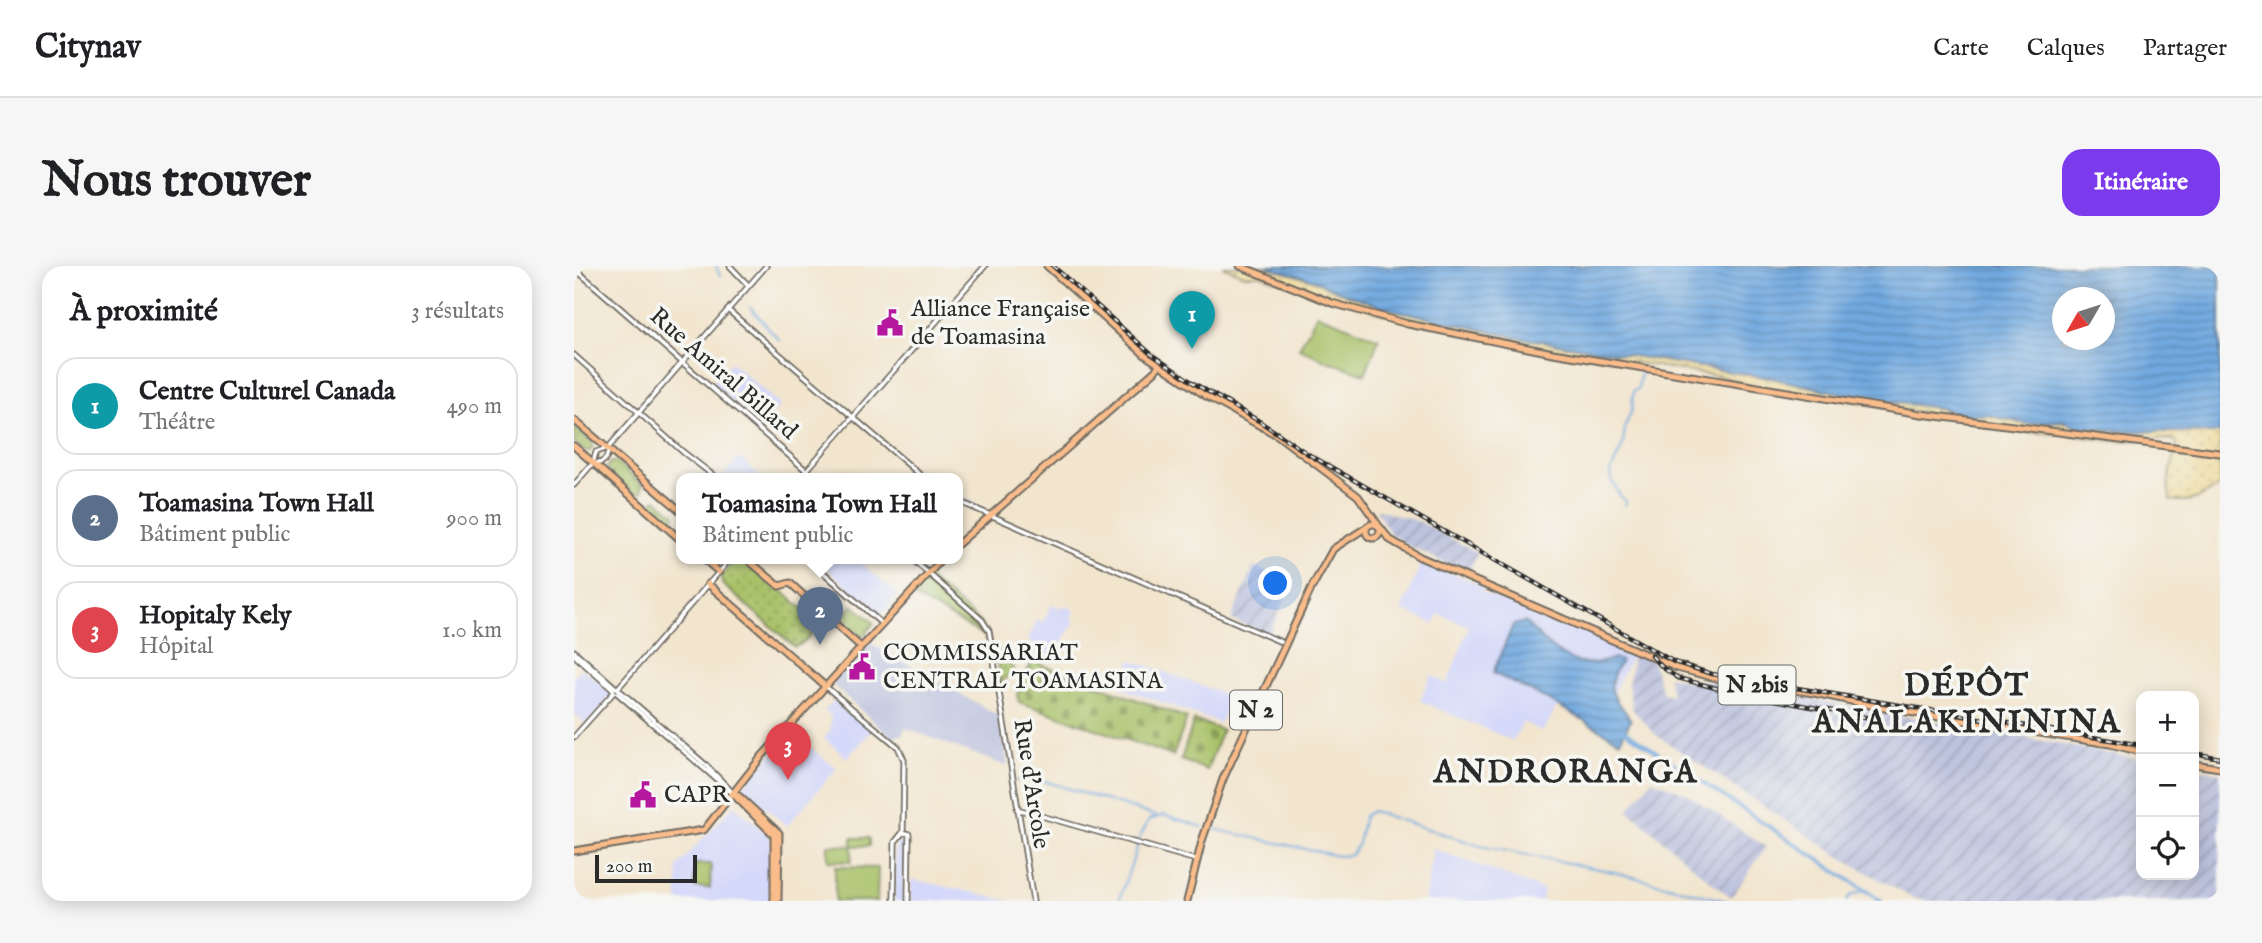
<!DOCTYPE html>
<html lang="fr">
<meta charset="utf-8">
<style>
body{margin:0;font-family:"IM FELL English",serif;background:#f6f6f6;color:#202124}
.controls{position:absolute;right:21px;bottom:21px;display:grid;overflow:hidden;border-radius:14px;box-shadow:0 4px 18px #0003}
.controls button{width:63px;height:63px;display:grid;place-items:center;padding:0;border:0;border-bottom:2px solid #e0e0e0;background:#fff;color:#202124;font:35px sans-serif}
.compass{position:absolute;left:1478px;top:21px;width:63px;height:63px;border-radius:50%;background:#fff;box-shadow:0 4px 18px #0003;rotate:231deg}
.scale{position:absolute;left:21px;bottom:18px;width:102px;box-sizing:border-box;padding-left:7px;border:4px solid #2b2b2b;border-top:0;font-size:19px;line-height:24px;white-space:nowrap;color:#2b2b2b;-webkit-text-stroke:5px #f6f6f2;paint-order:stroke}
.you{position:absolute;left:702px;top:318px;width:24px;height:24px;margin:-18px;border:5px solid #fff;border-radius:50%;background:#1a73e8;box-shadow:0 0 0 10px #1a73e833}
.badge{display:grid;place-items:center;width:46px;height:46px;border-radius:50%;background:#7c3aed;color:#fff;font-size:23px;font-weight:700}
.pin{position:absolute;translate:-50% -58px;filter:drop-shadow(0 2px 4px #0008)}
.pin::after{content:'';position:absolute;top:37px;width:24px;height:21px;background:inherit;clip-path:polygon(0 0,100% 0,50% 100%)}
.popup{position:absolute;left:102px;top:207px;width:287px;height:91px;box-sizing:border-box;display:grid;place-content:center;border-radius:14px;background:#fff;filter:drop-shadow(0 2px 5px #0005);font-size:23px;white-space:nowrap;color:#757577}
.popup b{font-size:26px;color:#202124}
.popup::after{content:'';position:absolute;left:50%;top:100%;margin-left:-14px;border:14px solid transparent;border-top-color:#fff}
.list{margin:0;padding:0;list-style:none}
h2{display:flex;justify-content:space-between;align-items:center;height:91px;margin:0;padding:0 28px;font-size:30px}
h2 small{font-size:23px;font-weight:400;color:#757577}
.list li{display:grid;grid-template-columns:46px 1fr auto;gap:21px;align-items:center;box-sizing:border-box;height:98px;margin:0 14px 14px;padding:0 14px;border:2px solid #e0e0e0;border-radius:21px}
.list b{display:block;font-size:26px;white-space:nowrap}
.list p{margin:0;font-size:23px;white-space:nowrap;color:#757577}
.list em{font-size:23px;font-style:normal;color:#757577}
.icon{flex:none;width:38px;height:38px;fill:none;stroke:currentColor;stroke-width:2;stroke-linecap:round;stroke-linejoin:round}
.map{position:relative;flex:none;width:1646px;height:635px;overflow:hidden;border-radius:21px}
header{display:flex;align-items:center;gap:42px;box-sizing:border-box;height:98px;padding:0 35px;background:#fff;border-bottom:2px solid #e0e0e0}
header strong{font-size:33px}
nav{display:flex;gap:38px;margin-inline-start:auto;font-size:24px}
.intro{display:flex;align-items:center;justify-content:space-between;box-sizing:border-box;height:168px;padding:0 42px}
h1{margin:0;font-size:49px}
.button{padding:18px 32px;border-radius:21px;background:#7c3aed;color:#fff;font-size:24px;font-weight:700}
main{display:flex;gap:42px;padding:0 42px}
aside{flex:1;background:#fff;border-radius:21px;box-shadow:0 4px 18px #0003}
.map>svg:first-child{display:block}
</style>
<header>
<strong>Citynav</strong>
<nav><a>Carte</a><a>Calques</a><a>Partager</a></nav>
</header>
<div class="intro"><h1>Nous trouver</h1><a class="button">Itinéraire</a></div>
<main>
<aside>
<h2>À proximité<small>3 résultats</small></h2>
<ul class="list">
<li><span class="badge" style="background:#0f9aa8">1</span><div><b>Centre Culturel Canada</b><p>Théâtre</p></div><em>490 m</em></li>
<li><span class="badge" style="background:#5c6f8a">2</span><div><b>Toamasina Town Hall</b><p>Bâtiment public</p></div><em>900 m</em></li>
<li><span class="badge" style="background:#e0444e">3</span><div><b>Hopitaly Kely</b><p>Hôpital</p></div><em>1.0 km</em></li>
</ul>
</aside>
<div class="map">
<svg width="1646" height="635" viewBox="0 0 1646 635">
<defs>
<pattern id="industrial-furrows" width="10" height="10" patternUnits="userSpaceOnUse" patternTransform="scale(1.75)"><rect width="10" height="10" fill="#bdc3de"/><path d="M-1 1l2-2M0 10L10 0M9 11l2-2" fill="none" stroke="#9a9fb4"/></pattern>
<pattern id="sand-dots" width="8" height="8" patternUnits="userSpaceOnUse" patternTransform="scale(1.75)"><rect width="8" height="8" fill="#eeda9e"/><path d="M2 2h.1M6 6h.1" fill="none" stroke="#cb8" stroke-width="1.8" stroke-linecap="round"/></pattern>
<pattern id="cemetery-stones" width="16" height="16" patternUnits="userSpaceOnUse" patternTransform="scale(1.75)"><rect width="16" height="16" fill="#a8c167"/><path d="M2 7V4a2 2 0 0 1 4 0v3zM10 15v-3a2 2 0 0 1 4 0v3z" fill="#899d55"/></pattern>
<pattern id="garden-dots" width="8" height="8" patternUnits="userSpaceOnUse" patternTransform="scale(1.75)"><rect width="8" height="8" fill="#a8c167"/><path d="M2 2h.1M6 6h.1" fill="none" stroke="#899d55" stroke-width="1.8" stroke-linecap="round"/></pattern>
<pattern id="water-rules" width="6" height="5" patternUnits="userSpaceOnUse" patternTransform="scale(1.75)"><rect width="6" height="5" fill="#71a9e0"/><path d="M0 2.5h6" fill="none" stroke="#5d8ab6"/></pattern>
</defs>
<rect width="100%" height="100%" fill="#f6f6f2"/>
<filter id="ink" filterUnits="userSpaceOnUse"><feTurbulence type="fractalNoise" baseFrequency=".0143" numOctaves="2"/><feDisplacementMap in="SourceGraphic" scale="14" xChannelSelector="R" yChannelSelector="G"/><feConvolveMatrix kernelMatrix="1 2 1 2 8 2 1 2 1" color-interpolation-filters="sRGB"/></filter>
<filter id="wash" filterUnits="userSpaceOnUse"><feTurbulence type="fractalNoise" baseFrequency=".00686" numOctaves="4" result="noise"/><feDisplacementMap in="SourceGraphic" scale="28" xChannelSelector="R" yChannelSelector="G"/><feGaussianBlur stdDeviation="1.57" result="paint"/><feColorMatrix in="noise" values="0 0 0 0 0 0 0 0 0 0 0 0 0 0 0 0 0 1.4 0 .05"/><feComposite in="paint" operator="in"/></filter>
<g filter="url(#wash)">
<rect width="100%" height="100%" fill="#f2e5ce"/>
<path fill="#d4d8f9" d="M157 96 206 139 187 161 138 118Z
M165 191 188 213 147 212Z
M242 293H282L324 329 307 349Z
M848 295 910 320 908 326 1060 386 1022 461 983 440 969 466 949 456 939 475 846 435 857 409 873 418 895 360 865 348 860 358 828 344Z
M478 338 488 343 490 339 500 344 497 352 501 355 477 395 460 388 461 378 454 375 463 353 469 356Z
M557 394 656 430 646 457 547 422Z
M8 402 38 428 12 458 0 447V411Z
M261 433 298 465 273 492 250 472 256 465 257 451 251 444Z
M216 466 263 502 213 560 184 535 171 534 166 525Z
M160 539 196 571 195 635H104V600Z
M322 576H332L331 635H320Z
M860 583 970 624 967 635H851Z
M337 613 438 635H337Z"/>
<path fill="url(#industrial-furrows)" d="M801 243 844 255 904 287 893 308 830 277 816 267Z
M680 300 718 318 694 370 657 353Z
M1060 386 1078 395 1089 427 1098 429 1094 410 1120 417 1121 414 1150 417 1567 493V609H1620V502L1646 507V635H1357L1338 632 1271 594 1082 469 1059 444 1054 419Z
M1078 514 1112 527 1192 581 1159 629 1156 630 1143 621 1054 544Z"/>
<path fill="#bdc3de" d="M296 377 425 450 434 498 432 500 331 462 328 469 317 471 260 420V415Z"/>
<path fill="#a8c167" stroke="#6a7649" stroke-width="2" d="M743 48 805 73 791 108 751 94 725 82Z
M354 311 406 356 411 370 335 328Z
M279 339 300 357 288 371 267 353Z
M278 572H295V580H278L277 596 254 595V579L278 580Z
M121 598H137L136 622 120 621Z
M261 601 304 602 303 635H261Z"/>
<path fill="url(#sand-dots)" stroke="#8c8264" stroke-width="2" d="M648 0H688L737 13 766 26 816 43 941 71 1203 113 1292 133 1366 142 1390 149H1414L1453 158 1489 155 1502 160 1540 165 1646 167V219C1629 231 1617 238 1596 234L1594 217 1603 179 1602 175 1597 173 1537 175 1489 168 1444 166 1382 152 1174 119 1150 111 959 80 865 59 839 57 687 9H670Z"/>
<path fill="url(#cemetery-stones)" stroke="#6a7649" stroke-width="2" d="M458 395 613 452 599 490 445 436 443 429Z
M620 454 648 464 633 504 607 494Z"/>
<path fill="url(#garden-dots)" stroke="#6a7649" stroke-width="2" d="M0 160 18 176 19 181 16 185H10L0 176Z
M37 196H43L69 219 68 226 61 228 34 206 33 201Z
M82 233 100 247 101 251 98 255H93L77 242 76 237Z
M162 293H171L243 355C241 366 232 377 221 381L148 318 147 311Z
M424 382 440 404 427 417 422 383Z"/>
<path fill="url(#water-rules)" stroke="#4e6a86" stroke-width="2" fill-rule="evenodd" d="M689 0H1646V167L1540 165 1502 160 1489 155 1453 158 1414 149H1390L1366 142 1292 133 1203 113 941 71 816 43 766 26 737 13ZM1489 32H1531V74H1489Z
M951 356C977 382 1000 409 1040 392L1047 395C1028 425 1040 428 1057 454L1046 475 969 431 919 407 939 359Z"/>
<g fill="none" stroke-linecap="round" stroke-linejoin="round">
<path stroke="#71a9e0" stroke-width="2" d="M142 0 146 10
M176 41 206 75
M345 204 355 213
M384 231 411 245
M1050 239 1052 235 1046 230 1038 215 1037 205 1049 179 1051 160 1058 144 1059 125 1064 123 1067 104
M617 340 633 346
M443 515 454 512 464 513 585 551
M635 562 764 590 777 589 784 578 790 550 798 545 907 580 1040 606 1153 635
M545 635 567 569 575 554 590 549 629 561
M1273 635 1276 630 1291 624"/>
<path stroke="#71a9e0" stroke-width="3.5" d="M1051 465 1307 635"/>
</g>
</g>
<g filter="url(#ink)">
<g fill="none" stroke-linecap="round" stroke-linejoin="round">
<g stroke="#716c64" stroke-width="7">
<path id="minor" d="M156 0 174 19
M0 2 242 213
M154 44 351 213
M0 89 109 186 144 213
M34 182 192 0
M34 182C34 193 30 198 19 197L22 186Z
M225 213 411 0
M0 219 19 197
M384 235 707 376
M234 293 308 358
M338 293 408 354 415 365 459 635
M146 305 156 293
M0 385 42 422
M0 389 39 424
M251 420 324 481 330 494 329 566 321 576 320 635
M44 422 145 306
M45 424 133 500 159 527
M43 427 157 526
M0 471 40 426
M443 543 622 594
M329 566 335 568 334 635"/>
</g>
<g stroke="#716c64" stroke-width="9">
<path id="major" d="M473 0 571 89 632 130 703 169 784 230 805 260
M666 0 758 37 834 58 979 87 1347 148 1646 187
M0 154 108 246
M0 180 108 275
M792 265a7 7 0 1 1 14 0a7 7 0 1 1-14 0Z
M806 261 815 273 846 291 1103 402 1150 414 1240 427 1315 443 1536 478 1567 486
M384 278 581 105 585 99
M130 293 145 306
M173 293 205 320 216 317 287 381
M134 318 251 420
M1620 498 1646 502
M159 527 166 531 205 567 204 635
M161 530 200 569V635
M0 585 130 564 189 489 368 293
M613 635 628 575 649 513 738 321 759 283 793 261"/>
</g>
<use href="#minor" stroke="#fff" stroke-width="3.5"/>
<use href="#major" stroke="#f9bc8a" stroke-width="5"/>
<g stroke="#2b2b2b" stroke-width="4.5">
<path id="rail" d="M479 0 577 88 621 118 685 155 734 188 1100 396 1138 408 1567 479
M1078 390 1089 402 1104 412 1153 425 1296 452
M1620 487 1646 492"/>
</g>
<use href="#rail" stroke="#f6f6f2" stroke-width="2" stroke-dasharray="5" stroke-linecap="butt"/>
</g>
</g>
<defs>
<g id="civic-bare" transform="scale(2.1)"><path d="M-.6-6.5H3V-4.5H.6V-3L4-1V1h2V6H-6V1h2V-1L-.6-3ZM-1.2 2.5V6h2.4V2.5Z" fill="#b5179e" stroke="#f6f6f2" stroke-width="2.5" paint-order="stroke"/></g>
</defs>
<g fill-rule="evenodd">
<use href="#civic-bare" x="316" y="57"/>
<use href="#civic-bare" x="288" y="401"/>
<use href="#civic-bare" x="69" y="529"/>
</g>
<g text-anchor="middle" dominant-baseline="central" stroke-width="7" stroke-linejoin="round" paint-order="stroke">
<g fill="#f6f6f2" stroke="#686867" stroke-width="2">
<rect x="1144.5" y="399.5" width="77" height="39" rx="5"/>
<rect x="656" y="424.5" width="52" height="39" rx="5"/>
</g>
<g font-size="23" font-weight="bold" fill="#2b2b2b">
<text x="1183" y="419">N 2bis</text>
<text x="682" y="444">N 2</text>
</g>
<g font-size="24" fill="#2b2b2b" stroke="#f6f6f2" text-anchor="start">
<text x="337" y="43">Alliance Française<tspan x="337" dy="28">de Toamasina</tspan></text>
<text x="309" y="387">COMMISSARIAT<tspan x="309" dy="28">CENTRAL TOAMASINA</tspan></text>
<text x="90" y="529">CAPR</text>
</g>
<g font-size="24" fill="#2b2b2b" stroke="#f6f6f2">
<text transform="translate(149 108) rotate(41)">Rue Amiral Billard</text>
<text transform="translate(457 518) rotate(81)">Rue d'Arcole</text>
</g>
<g font-size="32" font-weight="bold" letter-spacing="2" fill="#2b2b2b" stroke="#f6f6f2">
<text x="1393" y="420">DÉPÔT<tspan x="1393" dy="37">ANALAKINININA</tspan></text>
<text x="992" y="507">ANDRORANGA</text>
</g>
</g>
</svg>
<div class="controls">
<button>+</button>
<button>−</button>
<button><svg class="icon" aria-label="locate" viewBox="0 0 24 24"><circle cx="12" cy="12" r="6"/><path d="M12 2v4M12 18v4M2 12h4M18 12h4"/></svg></button>
</div>
<svg class="compass" viewBox="-18 -18 36 36"><path d="M0-13l5 13h-10z" fill="#e53935"/><path d="M0 13l5-13h-10z" fill="#757577"/></svg>
<div class="scale">200 m</div>
<div class="you"></div>
<div class="pin badge" style="left:618px;top:83px;background:#0f9aa8">1</div>
<div class="pin badge" style="left:246px;top:379px;background:#5c6f8a">2</div>
<div class="popup"><b>Toamasina Town Hall</b>Bâtiment public</div>
<div class="pin badge" style="left:214px;top:514px;background:#e0444e">3</div>
</div>
</main>
